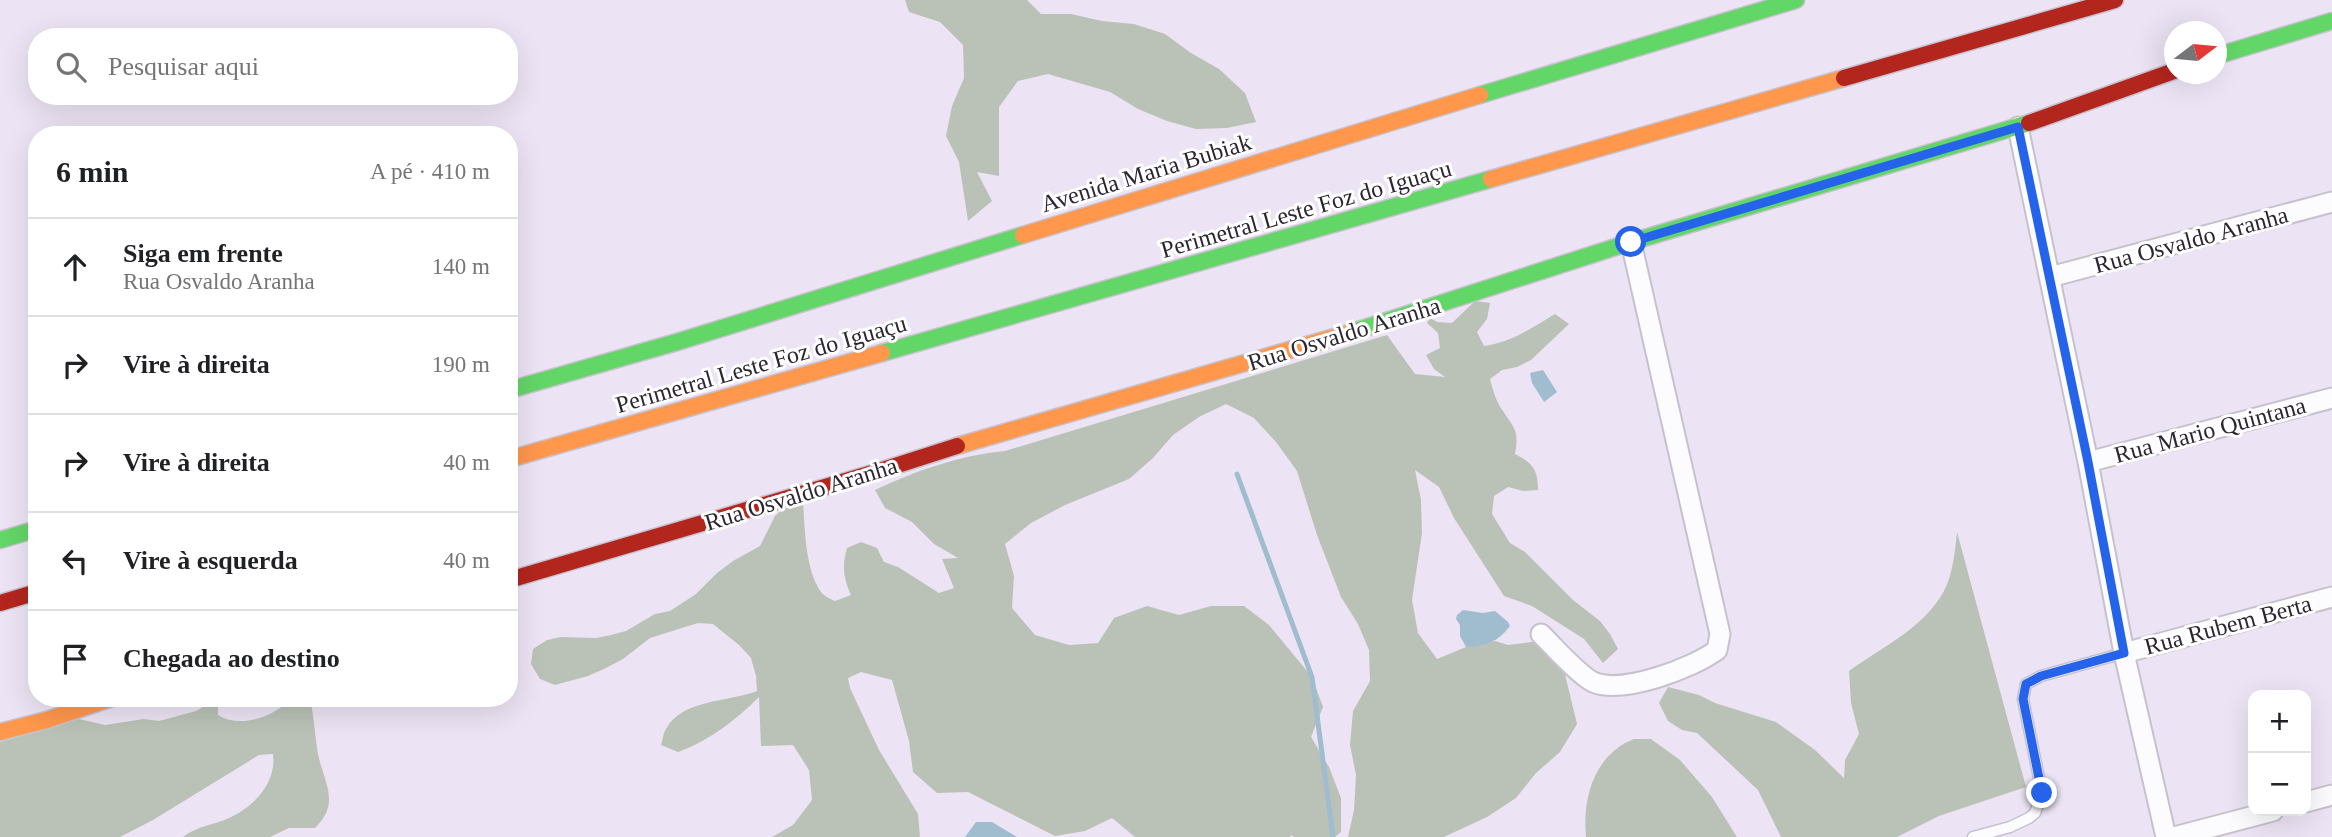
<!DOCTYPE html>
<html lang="pt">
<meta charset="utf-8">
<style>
body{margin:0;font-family:Georgia,serif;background:#f6f6f6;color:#202124}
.controls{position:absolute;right:21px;bottom:21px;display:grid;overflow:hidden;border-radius:14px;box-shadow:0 7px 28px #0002}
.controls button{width:63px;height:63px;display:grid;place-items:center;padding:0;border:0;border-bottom:2px solid #e0e0e0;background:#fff;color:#202124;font:35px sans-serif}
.compass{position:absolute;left:2164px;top:21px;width:63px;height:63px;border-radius:50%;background:#fff;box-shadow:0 7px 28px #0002;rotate:74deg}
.stop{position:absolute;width:21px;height:21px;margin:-16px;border:5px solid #2563eb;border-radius:50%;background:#fff}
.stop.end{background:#2563eb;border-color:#fff;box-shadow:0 2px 7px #0008}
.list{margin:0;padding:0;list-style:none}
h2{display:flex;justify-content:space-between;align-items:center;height:91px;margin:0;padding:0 28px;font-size:30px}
h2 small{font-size:23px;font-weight:400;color:#757577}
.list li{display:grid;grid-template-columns:46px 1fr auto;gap:21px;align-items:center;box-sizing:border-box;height:98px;padding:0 28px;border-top:2px solid #e0e0e0}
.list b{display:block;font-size:26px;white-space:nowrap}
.list p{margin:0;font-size:23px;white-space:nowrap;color:#757577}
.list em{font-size:23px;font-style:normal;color:#757577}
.icon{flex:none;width:38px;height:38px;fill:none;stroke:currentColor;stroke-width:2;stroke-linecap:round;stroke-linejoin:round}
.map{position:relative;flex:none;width:2332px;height:837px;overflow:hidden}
.search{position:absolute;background:#fff;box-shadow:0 7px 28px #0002;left:28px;top:28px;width:490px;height:77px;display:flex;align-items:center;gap:18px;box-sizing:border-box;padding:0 24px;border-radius:28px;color:#757577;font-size:26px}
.panel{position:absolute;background:#fff;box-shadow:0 7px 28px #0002;left:28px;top:126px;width:490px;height:581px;border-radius:28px}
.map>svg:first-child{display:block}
</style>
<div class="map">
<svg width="2332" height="837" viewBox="0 0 2332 837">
<rect width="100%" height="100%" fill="#ece4f4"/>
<path fill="#bac2b7" d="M905 0H1027L1041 14H1071L1102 21 1134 24 1165 34 1191 53 1219 69 1245 93 1256 122 1227 128 1196 129 1167 121 1138 109 1110 92 1048 74 1018 81 999 107V176L977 172 992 201 968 221 959 162 946 136 952 106 964 78 963 45 940 22 909 12Z
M1475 301 1490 303 1487 319 1477 332 1484 346C1511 342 1532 328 1555 314L1569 324 1531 360 1517 367 1502 370 1490 379C1493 390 1496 402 1503 411 1515 429 1519 431 1515 454 1533 463 1538 470 1538 490L1523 491 1508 487 1494 496 1492 514 1510 543 1525 552 1573 600 1600 621 1610 634 1618 649 1603 663 1584 639 1532 606 1504 596 1454 518 1439 487 1415 470 1421 500 1422 533 1412 600 1418 633 1437 659 1466 647 1495 641 1508 645 1539 641 1562 662 1577 724 1560 752 1536 773 1516 798 1487 817 1444 837H1348L1354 810 1356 775 1350 745 1353 711 1370 681 1369 650 1358 624 1341 597 1317 535 1297 471 1276 442 1254 418 1226 404 1199 417 1173 435 1153 458 1129 479 1065 505 1031 523 1005 544 1014 576 1012 608 1035 635 1069 645 1098 643 1114 618 1147 606 1179 615 1211 606H1244L1269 625 1312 677 1323 707 1311 737 1329 767 1341 798V832L1335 837H1294L1291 835 1290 837H1135L1112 818 1085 831 1055 836 968 792 937 793 913 772 909 741 892 680 861 672 848 678 850 688 879 750 918 814 920 837H772L793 825 812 800 809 770 793 745 761 746 759 697C736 720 709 741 678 752L661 745C663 740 663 733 666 729 682 699 729 702 757 691L756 676 751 658 739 645 713 624 698 623 650 638 623 659 604 669 588 676 555 685 540 679 531 664 533 649 547 640 561 637 596 638 611 635 626 631 655 614 670 611 696 594 717 573 733 561 760 546 775 516 787 505 803 502C805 529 805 569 821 592 824 596 830 599 835 601L851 595C843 577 842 566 847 548L861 542 877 548 884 562 898 567 939 593 954 588 942 559 958 558 934 544 912 522 885 508 875 490C915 471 961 455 1005 451L1387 335 1415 374 1445 377 1434 369 1426 355 1440 348 1438 333 1427 323 1430 318 1437 322 1452 323Z
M1957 532 2026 787 1939 816 1897 837H1781L1758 790 1697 733 1682 730 1668 721 1659 703 1668 687 1699 695 1715 703 1776 722 1815 750 1844 778 1845 760 1859 734 1851 703 1849 671C1882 647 1924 628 1944 591 1953 574 1955 551 1957 532Z
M219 698H237L234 703 218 707V715C240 729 275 717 291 698H310C314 717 315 736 318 754 324 783 341 803 315 828H289L270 837H183C197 826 213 825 229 818 254 807 277 782 273 754L259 755 153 820 120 837H0V742L79 719 105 725 144 719 159 721 196 711Z
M1634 739H1651L1680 760 1712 797 1737 837H1586C1582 797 1595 754 1634 739Z"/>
<path fill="#a0bccf" d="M1543 370 1557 392 1544 402 1532 383 1530 373Z
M1463 610 1483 613 1495 611 1508 622 1510 626C1498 642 1486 646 1466 647L1460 636V625L1456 619 1457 615Z
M976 822H992L1017 837H965Z"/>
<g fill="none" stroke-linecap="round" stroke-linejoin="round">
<path stroke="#a0bccf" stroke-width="5" d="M1237 474 1312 677 1333 837"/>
<g stroke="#c7c1cd" stroke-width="13">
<path id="lane" d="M1973 837 2010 827 2029 818 2035 813 2042 793 2023 699 2026 684 2041 676 2124 653"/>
</g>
<g stroke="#c7c1cd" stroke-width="23">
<path id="street" d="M2018 127 2088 462 2124 653 2166 837
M2050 277 2332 202
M2088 462 2332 398
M1541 634C1553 646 1579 675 1593 682 1622 695 1693 668 1717 650L1720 634 1631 242
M2124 653 2332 597
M2306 802 2332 795
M2174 837 2273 811"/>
</g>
<g stroke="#c7c1cd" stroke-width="19">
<path id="fast" d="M2216 56 2332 21
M1480 95 1796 0
M1352 332 1631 242 2029 123
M882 353 1491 179
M509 390 677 342 1023 235
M0 540 37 529"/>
</g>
<g stroke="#c7c1cd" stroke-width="19">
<path id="slow" d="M1491 179 1844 78
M1023 235 1480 95
M957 446 1352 332
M509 459 882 353
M0 732 47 720 112 698"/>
</g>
<g stroke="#c7c1cd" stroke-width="19">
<path id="jam" d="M1844 78 2115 0
M2029 123 2174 71
M509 580 876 472 957 446
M0 603 37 592"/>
</g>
<use href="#lane" stroke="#fcfbfd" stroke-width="10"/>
<use href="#street" stroke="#fcfbfd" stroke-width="19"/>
<use href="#fast" stroke="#63d668" stroke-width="16"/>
<use href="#slow" stroke="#ff974d" stroke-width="16"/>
<use href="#jam" stroke="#b3261e" stroke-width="16"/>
</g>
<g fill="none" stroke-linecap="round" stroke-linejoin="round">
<path stroke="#2563eb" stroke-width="9" d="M1631 242 2018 127 2088 462 2124 653 2041 676 2026 684 2023 699 2042 793"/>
</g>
<g text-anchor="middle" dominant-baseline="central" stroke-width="6" stroke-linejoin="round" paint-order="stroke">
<g font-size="24" fill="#2b2631" stroke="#fff">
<text transform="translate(1146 173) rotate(-17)">Avenida Maria Bubiak</text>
<text transform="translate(1306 209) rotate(-16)">Perimetral Leste Foz do Iguaçu</text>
<text transform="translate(2191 240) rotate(-15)">Rua Osvaldo Aranha</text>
<text transform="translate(1344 334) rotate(-17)">Rua Osvaldo Aranha</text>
<text transform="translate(761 364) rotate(-16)">Perimetral Leste Foz do Iguaçu</text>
<text transform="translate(2210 430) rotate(-15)">Rua Mario Quintana</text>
<text transform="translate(801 494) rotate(-17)">Rua Osvaldo Aranha</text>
<text transform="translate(2228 625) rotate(-15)">Rua Rubem Berta</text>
</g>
</g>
</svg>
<div class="controls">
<button>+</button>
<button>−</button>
</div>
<svg class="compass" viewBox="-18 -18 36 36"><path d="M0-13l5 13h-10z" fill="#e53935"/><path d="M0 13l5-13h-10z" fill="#757577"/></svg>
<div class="stop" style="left:1631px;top:242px"></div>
<div class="stop end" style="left:2042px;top:793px"></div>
<div class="search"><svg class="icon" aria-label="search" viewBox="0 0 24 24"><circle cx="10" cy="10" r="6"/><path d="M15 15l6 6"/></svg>Pesquisar aqui</div>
<section class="panel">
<h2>6 min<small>A pé · 410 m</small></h2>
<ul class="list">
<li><svg class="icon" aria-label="ahead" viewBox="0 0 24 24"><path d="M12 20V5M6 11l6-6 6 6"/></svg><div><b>Siga em frente</b><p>Rua Osvaldo Aranha</p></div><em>140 m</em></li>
<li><svg class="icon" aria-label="right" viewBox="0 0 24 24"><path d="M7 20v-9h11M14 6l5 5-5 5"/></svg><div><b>Vire à direita</b></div><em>190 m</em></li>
<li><svg class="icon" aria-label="right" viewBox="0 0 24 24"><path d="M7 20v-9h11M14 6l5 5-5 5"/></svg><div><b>Vire à direita</b></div><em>40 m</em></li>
<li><svg class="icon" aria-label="left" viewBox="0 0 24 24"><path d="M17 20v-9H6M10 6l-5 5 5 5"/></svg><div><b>Vire à esquerda</b></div><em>40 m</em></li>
<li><svg class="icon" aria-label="arrive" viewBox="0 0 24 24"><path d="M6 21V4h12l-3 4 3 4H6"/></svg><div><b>Chegada ao destino</b></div></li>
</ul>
</section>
</div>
